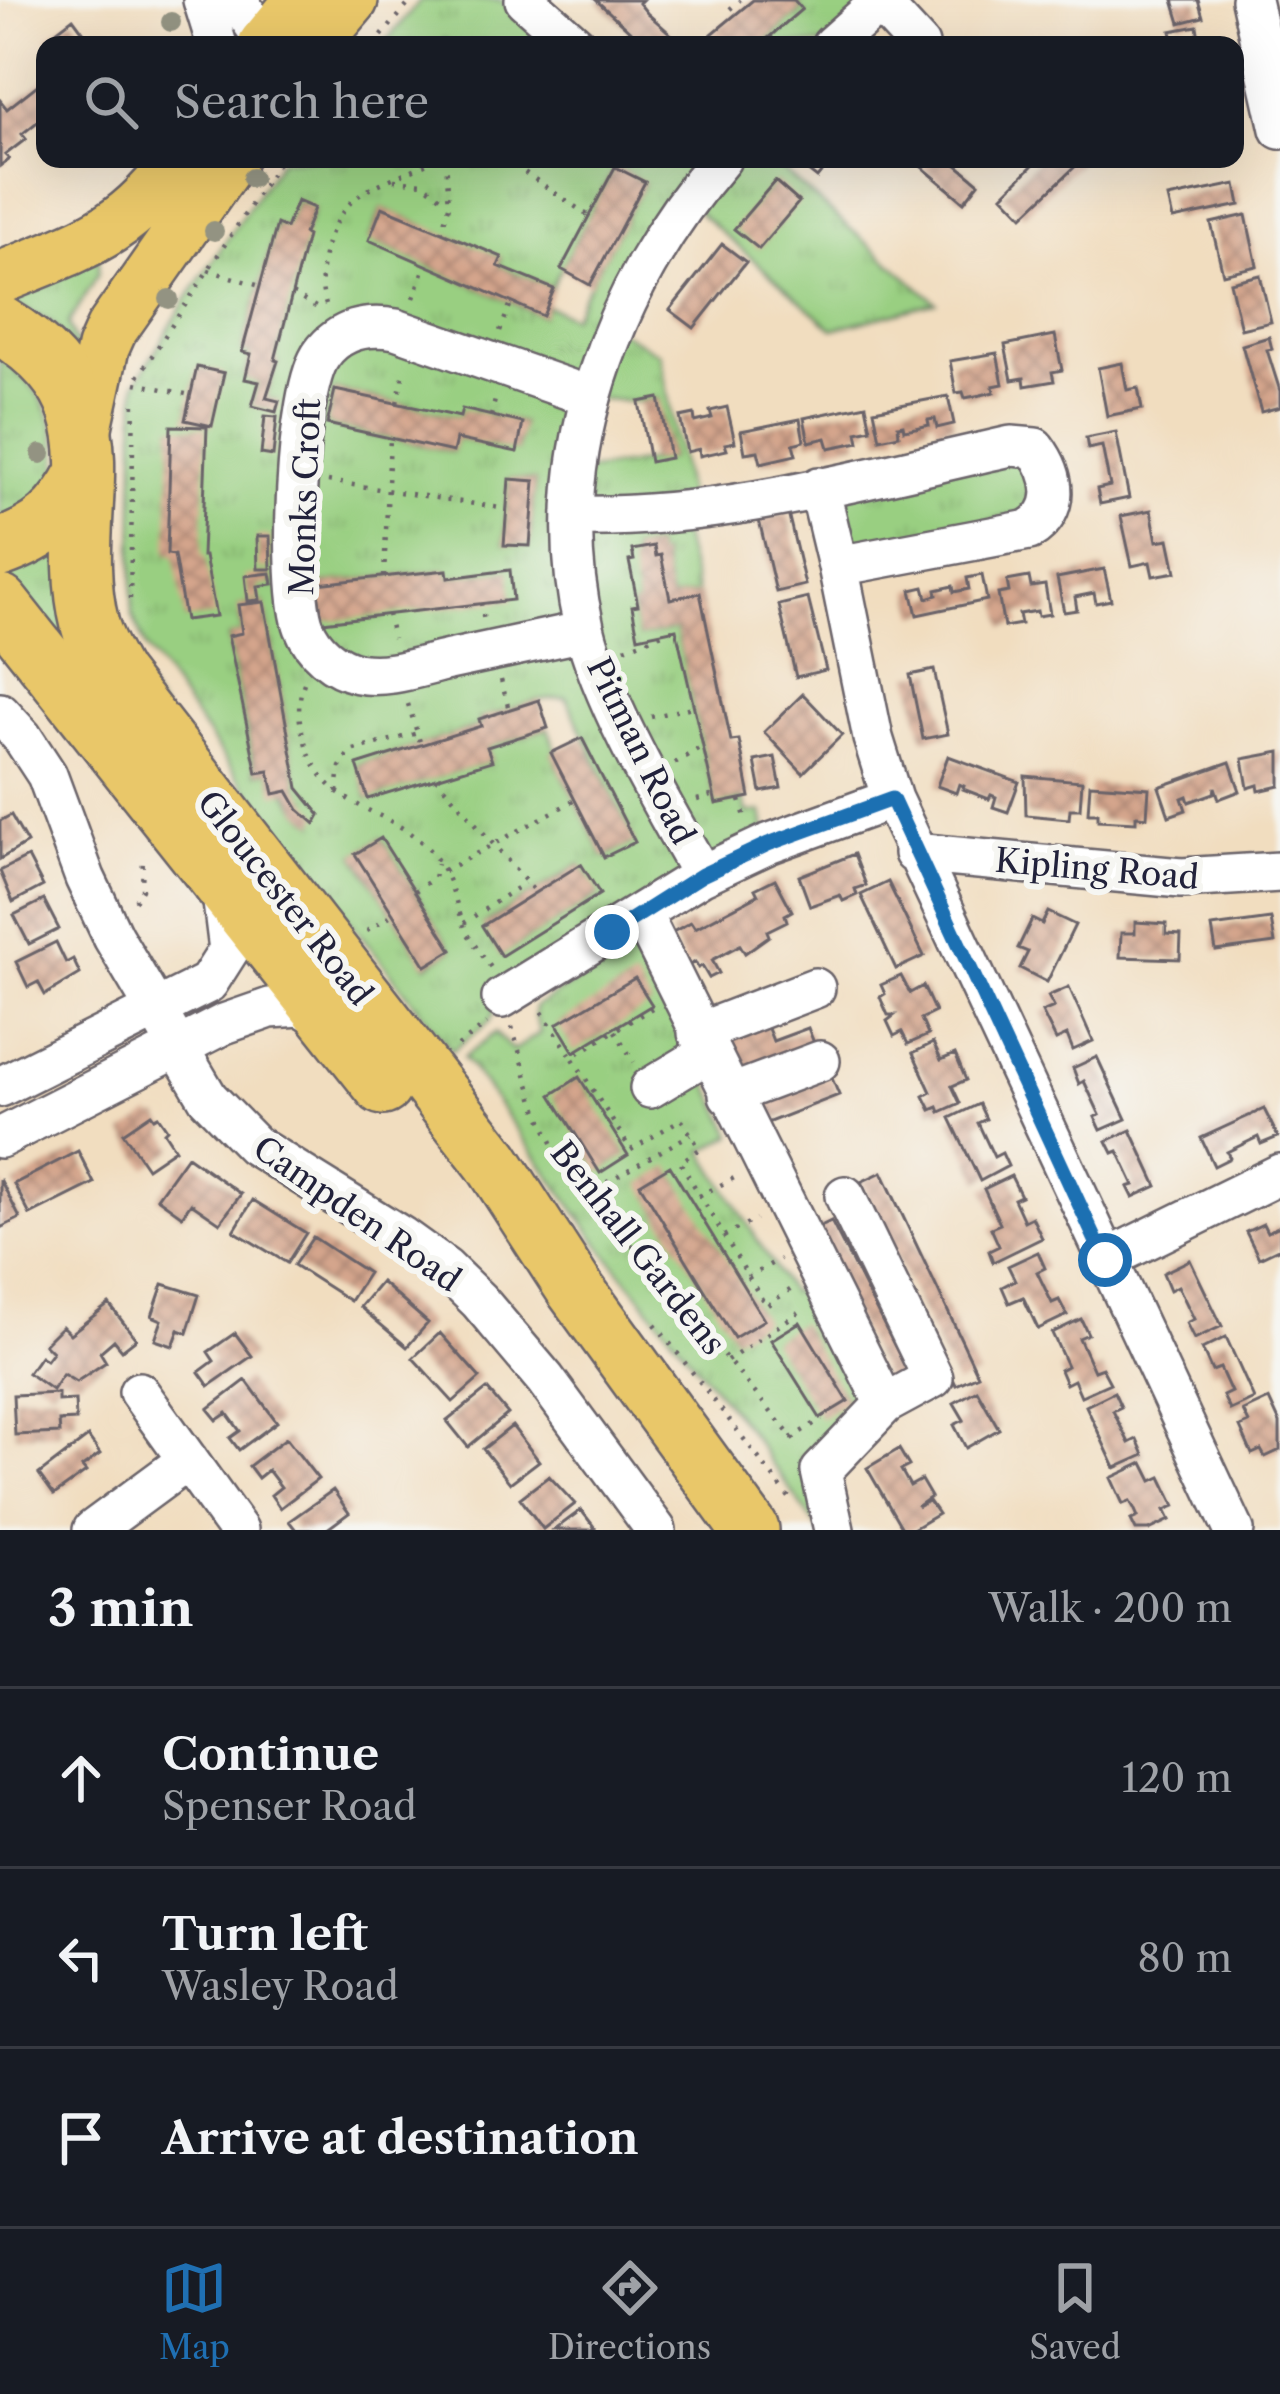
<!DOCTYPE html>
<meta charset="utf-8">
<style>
body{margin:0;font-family:"Libre Caslon Text",serif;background:#242831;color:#f1f3f6}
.stop{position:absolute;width:36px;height:36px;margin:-27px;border:9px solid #1f6fb2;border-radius:50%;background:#fff}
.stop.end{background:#1f6fb2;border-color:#fff;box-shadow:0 3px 12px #0008}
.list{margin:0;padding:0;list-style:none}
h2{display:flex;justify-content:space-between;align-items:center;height:156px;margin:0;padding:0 48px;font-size:51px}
h2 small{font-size:39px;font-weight:400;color:#9ea1a6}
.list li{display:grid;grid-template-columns:78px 1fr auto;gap:36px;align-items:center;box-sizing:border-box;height:180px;padding:0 48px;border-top:3px solid #363941}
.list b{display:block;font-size:45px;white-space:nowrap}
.list p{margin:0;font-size:39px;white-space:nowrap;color:#9ea1a6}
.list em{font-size:39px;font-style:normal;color:#9ea1a6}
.icon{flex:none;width:66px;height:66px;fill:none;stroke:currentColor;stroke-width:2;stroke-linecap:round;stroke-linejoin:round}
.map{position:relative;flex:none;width:1280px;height:1530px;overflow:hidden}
.search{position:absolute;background:#171b24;box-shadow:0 12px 48px #0002;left:36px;right:36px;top:36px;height:132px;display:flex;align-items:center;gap:30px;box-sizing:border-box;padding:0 42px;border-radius:24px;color:#9ea1a6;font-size:45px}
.sheet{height:696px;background:#171b24}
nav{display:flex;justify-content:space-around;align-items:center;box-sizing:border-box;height:168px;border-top:3px solid #363941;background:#171b24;font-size:33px;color:#9ea1a6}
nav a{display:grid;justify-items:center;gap:6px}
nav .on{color:#1f6fb2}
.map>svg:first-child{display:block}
</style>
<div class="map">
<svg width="1280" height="1530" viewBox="0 0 1280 1530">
<defs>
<pattern id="grass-tufts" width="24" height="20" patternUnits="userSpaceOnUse" patternTransform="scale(3)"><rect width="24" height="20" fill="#99cf81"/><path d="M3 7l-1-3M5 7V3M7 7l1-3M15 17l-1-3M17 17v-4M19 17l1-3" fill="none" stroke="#84b170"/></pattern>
<pattern id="building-cross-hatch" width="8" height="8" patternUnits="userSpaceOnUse" patternTransform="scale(3)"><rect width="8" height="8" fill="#d4a58c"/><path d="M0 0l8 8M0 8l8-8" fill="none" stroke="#ac8674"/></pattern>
</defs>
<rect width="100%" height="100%" fill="#f6f6f2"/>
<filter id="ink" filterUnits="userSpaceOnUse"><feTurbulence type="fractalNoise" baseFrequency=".00833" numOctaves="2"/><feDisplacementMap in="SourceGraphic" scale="24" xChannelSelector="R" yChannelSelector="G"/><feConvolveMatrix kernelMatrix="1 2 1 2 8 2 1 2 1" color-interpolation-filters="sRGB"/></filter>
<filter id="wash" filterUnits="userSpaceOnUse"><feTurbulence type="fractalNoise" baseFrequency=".004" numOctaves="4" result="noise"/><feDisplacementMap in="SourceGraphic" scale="48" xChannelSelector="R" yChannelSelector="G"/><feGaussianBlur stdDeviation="2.7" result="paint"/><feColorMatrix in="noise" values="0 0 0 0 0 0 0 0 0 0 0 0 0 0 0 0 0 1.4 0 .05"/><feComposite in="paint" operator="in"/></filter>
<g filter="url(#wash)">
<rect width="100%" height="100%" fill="#f1ddbf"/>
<path fill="url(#grass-tufts)" stroke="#5e785e" stroke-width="3" fill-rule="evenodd" d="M421 0H501L559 45H452L444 39 439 45H383Z
M797 0H883L832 45H760L802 10Z
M281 159H388L394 163 398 159H769L936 302 833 329 687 202 615 328 660 354 690 511 677 513 697 594 670 599 661 555 656 556 654 546 632 550 638 605 632 607 639 637 676 629 716 803 743 799 747 813 762 812 768 844 502 998 489 1022 452 1051 245 787 146 648 132 614 136 383 185 302ZM615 167 644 183 572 317 547 306 542 316 369 239 382 208 501 258 498 266 551 288ZM297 202 314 209 304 234 275 360 278 362 266 398 278 401 252 406 259 382 245 378 251 354 242 351 277 225 286 228ZM335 390 460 417 463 410 522 423 517 451 456 439 452 452 328 424ZM591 398 639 402 658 398 670 458 578 472ZM509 479 535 481 530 546 504 544ZM446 570 448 578 509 571 322 621 318 584ZM264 602 298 788 315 823C295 810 286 788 269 771L256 773 228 637 242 633 239 606ZM566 697 634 842 604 857 552 754 556 751 548 728 487 747 491 760 368 798 358 765 481 726 479 719 539 700ZM381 838 452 950 427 966 355 855ZM580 864 599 895 501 955 483 925Z
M99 254 98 274 68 324 74 340 85 348 81 357 51 322 10 303 1 289Z
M0 358C57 401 58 428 58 495L0 531Z
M1011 446 1053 503 838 566 819 487Z
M57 556 480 1177 0 569 30 567Z
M640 942 733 1135 703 1151 790 1293 810 1282 872 1397 814 1455 819 1530 748 1430 609 1257 464 1057 495 1033 513 1051 540 1033 534 1016 535 1007Z"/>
<g id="blocks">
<path fill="url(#building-cross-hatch)" d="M596 0H642L639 3 647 13 683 45H645Z
M753 0H794L802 9 760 45H722L712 34Z
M1173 0H1198L1203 17 1180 23Z
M73 18 93 45H53L47 38Z
M1197 26 1200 45H1174L1171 31Z
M45 79V116L22 134 26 139 5 155 9 159 0 166V100L7 109Z
M793 159H832L817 178Z
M929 159H950L979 183 964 202 922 167Z
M1039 159H1083L1023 216 1003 195Z
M615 167 645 182 590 285 561 269Z
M775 181 799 202 759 249 734 229Z
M1236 184 1240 205 1173 219 1168 198Z
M297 201 314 208 304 234 307 236 275 360 278 361 266 398 279 401 276 412 252 406 259 382 245 379 251 354 242 352 277 224 286 228Z
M382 207 502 257 498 266 554 289 543 316 369 240Z
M1246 215 1257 266 1223 274 1211 223Z
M722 244 746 262 694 328 670 310Z
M1260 275 1271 322 1241 329 1230 282Z
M1055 335 1062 370 1052 372 1054 381 1025 386 1024 378 1012 380 1005 345Z
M1269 337 1272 349 1267 350 1280 391V407L1261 412 1242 345Z
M997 353 1003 384 993 386 994 392 981 395 965 398 963 392 956 393 950 361Z
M1122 363 1127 390 1138 388 1142 409 1107 416 1098 368Z
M197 367 224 373 212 426 185 420Z
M335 390 460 417 462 409 523 423 517 452 456 439 453 452 327 424Z
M948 396 954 424 937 428 935 419 928 420 929 425 916 428 904 430 903 425 898 426 899 435 880 439 874 410Z
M659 398 670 458 650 462 639 402Z
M866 405 871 429 857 432 859 442 829 448 826 438 809 442 804 418Z
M727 407 735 442 725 444 727 450 700 456 699 449 687 452 680 417 694 414 695 422 712 418 710 411Z
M265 416 277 417 273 456 261 454Z
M800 419 804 441 793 444 796 455 761 463 758 451 745 453 741 431Z
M171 426 207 427 202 556H205L216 616 185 620 174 555 167 554Z
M1116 432 1129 498 1100 504 1097 489 1110 486 1102 446 1088 449 1086 438Z
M509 479 535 481 530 546 504 545Z
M1151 510 1157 541 1169 539 1176 572 1153 576 1150 562 1132 566 1121 516Z
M788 513 805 585 776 592 759 520Z
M257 536H270L271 569H258Z
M654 546 656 556 661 555 670 599 700 593 731 741 739 740 750 797 716 804 676 629 638 637 632 606 638 605 629 561 634 560 632 550Z
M1104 569 1111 600 1096 603 1094 593 1075 597 1077 610 1064 612 1057 578Z
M447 570 448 578 510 570 513 600 322 622 317 584Z
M271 573 273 584 258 586 260 600 248 601 245 576Z
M982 575 987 600 917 615 911 590 924 587 927 598 937 595 936 590 953 586 954 592 969 589 967 578Z
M1029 577 1031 587 1045 585 1050 614 1038 616 1037 611 1019 614 1021 624 1004 627 998 594 1009 592 1007 581Z
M808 598 826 670 796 677 779 605Z
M264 602 298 788 320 815 315 824 299 810 288 791 274 794 269 771 257 773 228 636 242 633 238 605Z
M934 670 948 734 923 739 910 675Z
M803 694 842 735 803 773 764 732Z
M539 700 548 728 487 747 492 761 368 799 357 765 481 726 479 719Z
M582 738 635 842 604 857 551 753Z
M1280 752V786L1259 791 1258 785 1248 788 1243 759Z
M948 756 1019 782 1008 812 993 807 996 797 991 795 989 799 963 789 964 786 959 784 956 793 937 786Z
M775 757 781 788 761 792 755 761Z
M1230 762 1240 791 1219 799 1215 787 1214 793 1189 802 1187 796 1182 798 1186 810 1169 816 1159 787Z
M1025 776 1082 781 1080 809H1070L1069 819 1026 815Z
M1090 784 1149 788 1147 817 1136 816V822L1098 820V813H1088Z
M11 815 27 843 0 859V821Z
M381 838 452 950 426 966 355 854Z
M854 854 866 885 855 889 857 895 843 901 840 895 810 906 799 876Z
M28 857 43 886 13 902 0 871Z
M581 864 600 894 501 956 482 926Z
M775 879 792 911 785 915 787 921 767 931 769 936 745 953 740 945 712 960 719 973 709 978 702 966 698 968 695 962 686 967 671 933 691 922 695 928 758 895 755 889Z
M888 882 924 956 896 969 861 895Z
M44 900 59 929 29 944 14 915Z
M1048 912 1075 925 1047 982 1020 968 1028 952 1018 948 1032 919 1042 924Z
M1271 919 1275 943 1216 951 1212 927Z
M1135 922 1166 924V934L1181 935 1180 959 1120 957 1121 933H1135Z
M56 942 66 963 73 959 80 974 45 995 38 982 28 987 16 962Z
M901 976 910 993 923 986 935 1012 921 1019 928 1035 908 1044 902 1032 894 1036 887 1021 895 1015H888L880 997 885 994 881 985Z
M635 978 652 1005 574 1052 557 1024Z
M1069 987 1093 1041 1073 1050 1067 1035 1056 1040 1042 1012 1054 1007 1048 996Z
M765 1021 773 1041 808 1028 816 1048 731 1080 716 1039Z
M933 1043 941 1060 955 1054 966 1080 952 1086 960 1103 940 1112 938 1107 931 1110 924 1096 931 1092 913 1053Z
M1097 1057 1126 1119 1101 1130 1095 1117 1100 1115 1084 1081 1079 1084 1073 1068Z
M831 1076 839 1095 754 1128 746 1108Z
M579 1077 628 1155 600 1173 551 1095Z
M979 1104 986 1119 978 1123 994 1157 1002 1153 1008 1166 980 1181 950 1118Z
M1264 1109 1278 1137 1261 1144 1258 1137 1227 1152 1230 1158 1214 1166 1201 1138Z
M151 1114 154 1118 158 1116 167 1129 164 1132 175 1149 147 1168 123 1133Z
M1131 1130 1157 1186 1133 1197 1128 1187 1134 1185 1118 1151 1113 1153 1107 1141Z
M78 1151 94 1183 30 1215 14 1184Z
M187 1156 241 1194 220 1223 191 1203 182 1216 157 1198Z
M670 1166 764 1320 734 1338 640 1184Z
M882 1172 978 1375 956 1385 861 1182Z
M1011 1176 1021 1196 1014 1199 1024 1221 1032 1217 1042 1238 993 1262 989 1251 999 1246 991 1228 1000 1224 984 1189Z
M0 1179 20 1218 0 1228Z
M253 1200 306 1233 287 1263 234 1231Z
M831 1221 913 1382 892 1392 811 1231Z
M1263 1224 1267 1232 1280 1226V1248L1259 1258 1246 1232Z
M313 1237 368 1273 350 1301 294 1265Z
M1038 1252 1045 1268 1037 1272 1052 1303 1059 1300 1067 1315 1038 1329 1023 1297 1009 1303 1002 1287 1015 1280 1008 1266Z
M1190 1260 1222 1326 1194 1339 1186 1323 1194 1319 1178 1286 1170 1290 1163 1273Z
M381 1282 428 1323 407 1347 360 1307Z
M163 1284 199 1295 187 1333 179 1330 173 1346 155 1340 162 1320 152 1316Z
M109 1304 136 1339 122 1350 114 1340 100 1352 106 1362 76 1382 63 1374 52 1390 28 1373 40 1356 46 1360 52 1352 44 1344 62 1326 70 1334Z
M1081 1319 1088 1334 1079 1338 1094 1371 1102 1368 1110 1383 1081 1396 1074 1380 1066 1384 1060 1370 1067 1366 1052 1333Z
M800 1322 848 1401 820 1418 771 1340Z
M235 1333 252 1356 209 1386 199 1372 214 1361 208 1352Z
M440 1333 480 1378 453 1402 413 1358Z
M1226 1337 1254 1399 1230 1410 1223 1396 1231 1392 1220 1368 1212 1371 1202 1349Z
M246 1380 277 1422 239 1450 230 1438 240 1431 227 1413 217 1420 208 1409Z
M487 1389 508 1414 468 1447 447 1421Z
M977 1390 999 1429 966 1448 954 1425 964 1420 954 1403Z
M1114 1392 1121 1407 1113 1411 1129 1443 1137 1439 1144 1455 1115 1468 1086 1406Z
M58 1393V1401L75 1400 76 1420 59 1421 60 1433 15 1435 13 1395Z
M1269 1399 1280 1423V1450L1265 1457 1261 1450 1252 1454 1240 1427 1249 1423 1243 1411Z
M512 1426 539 1461 510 1483 483 1449Z
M88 1437 100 1454 82 1467 86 1472 54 1495 39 1474Z
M286 1438 318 1479 280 1508 271 1495 281 1487 268 1470 258 1478 249 1466Z
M899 1449 909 1466 901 1470 910 1486 921 1480 931 1497 917 1507 929 1501 938 1514 911 1530H903L867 1468Z
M1143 1463 1152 1481 1161 1477 1175 1506 1165 1510 1170 1520 1149 1530H1136L1131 1520 1138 1517 1134 1508 1130 1501 1123 1504 1111 1478Z
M549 1476 575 1504 543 1529 520 1498Z
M333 1490 349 1513 326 1530H296L289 1521Z
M581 1510 595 1528 592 1530H554Z"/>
</g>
</g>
<g filter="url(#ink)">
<use href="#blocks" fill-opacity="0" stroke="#6a6369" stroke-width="3"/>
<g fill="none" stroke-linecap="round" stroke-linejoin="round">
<g stroke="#6a6369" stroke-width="44">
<path id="minor" d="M203 0 217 45
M237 0 268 45
M525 0 576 45
M1251 0 1280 129
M880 3 919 45
M832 45 883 0
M819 487 838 566
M576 516C723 519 869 477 1011 446L1035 448C1056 476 1061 511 1029 530L838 566 873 738 892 799 1234 1530
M585 631C540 641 494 650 449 660 421 666 387 679 358 673 334 668 313 650 304 627 288 585 295 389 322 354 340 329 367 324 396 329L591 397
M0 713 22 737 47 775 85 878 113 937 208 1098 254 1145 402 1237 445 1268 479 1301 545 1379 656 1530
M914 853 1181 878 1280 872
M702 875C663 806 602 703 584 627 545 460 612 285 721 159
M641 913 885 1404 821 1471 834 1530
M502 998 702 875 768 844 892 799
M698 1033 815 988
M0 1087 208 983 229 950 221 886
M650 1088 708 1053
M729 1095 820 1061
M0 1138 224 1024 270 1008 302 1006 330 1023
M845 1196 933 1378 885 1404
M1105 1260 1280 1174
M139 1392 238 1530
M93 1530 188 1460"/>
</g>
<g stroke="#6a6369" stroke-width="56">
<path id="major" d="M264 45 301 0
M314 45 352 0
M0 278C80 245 127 234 179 159
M85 432 103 348 111 330 231 159"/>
</g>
<g stroke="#6a6369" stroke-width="62">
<path id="highway" d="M0 325C138 407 60 505 90 625 95 643 105 660 114 676L492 1161 575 1289 750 1530
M0 548C43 533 64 514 85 474
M0 604 383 1086"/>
</g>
<path stroke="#6a6369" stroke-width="4.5" stroke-dasharray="3 9" stroke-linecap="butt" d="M730 9 740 0
M770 36 778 45
M374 45 412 0
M427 45 430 41 435 45
M505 159 589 216
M394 180 423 183 447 202
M441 232 449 206 446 159
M208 270 260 286
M292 294 323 311
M414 298 426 264
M326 305C314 271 328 220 356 198 379 180 409 174 434 159
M500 331 511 303
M138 377 281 159
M136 383 190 395
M397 403 405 368
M491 416 496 396
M328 481 507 509
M384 577 390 438
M130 599 134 400
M481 603 484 622
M388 614 393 638
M625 648 676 629
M501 680 509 710
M304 683C297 702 298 719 304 738 325 816 388 802 432 853 451 874 455 904 466 930 473 944 483 956 492 969
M408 704 421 745
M651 717 692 707
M675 763 701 747
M436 778 535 892
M337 792 340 767 350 751 418 733
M697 800 715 795
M740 800 745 817
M444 871 575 800
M415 891 434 878 437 864
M135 901 142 889 143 855
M464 923 524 883
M367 931 393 914
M652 1008 572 1057 631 1150 681 1119 700 1149 680 1162 766 1306 793 1288
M542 1012 572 1057
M512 1027 535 1104 558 1156 800 1447
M615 1031 634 1062
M458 1046 487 1024
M586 1194 691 1134
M699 1196 736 1177
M724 1236 756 1219
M748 1277 780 1259
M655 1324 791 1500
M727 1361 802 1310
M791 1438 822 1419"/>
<use href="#minor" stroke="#fff" stroke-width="39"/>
<use href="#major" stroke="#e9c769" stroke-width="51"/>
<use href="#highway" stroke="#e9c769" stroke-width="57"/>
</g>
<g fill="#939382">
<circle cx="171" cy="22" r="10"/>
<circle cx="252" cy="178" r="10"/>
<circle cx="214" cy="231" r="10"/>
<circle cx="169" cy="299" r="10"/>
<circle cx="41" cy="454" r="10"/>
</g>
</g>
<g fill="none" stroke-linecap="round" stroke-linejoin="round" filter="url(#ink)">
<path stroke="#1f6fb2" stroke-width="15" d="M612 932 702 875 768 844 892 799 1105 1260"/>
</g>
<g text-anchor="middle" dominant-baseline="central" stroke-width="12" stroke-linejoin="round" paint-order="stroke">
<g font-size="33" fill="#22223b" stroke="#f6f6f2">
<text transform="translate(305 497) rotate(-88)">Monks Croft</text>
<text transform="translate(641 751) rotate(64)">Pitman Road</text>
<text transform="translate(1097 869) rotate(5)">Kipling Road</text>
<text transform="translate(285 898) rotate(52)">Gloucester Road</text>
<text transform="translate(357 1214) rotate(35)">Campden Road</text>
<text transform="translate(638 1248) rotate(52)">Benhall Gardens</text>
</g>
</g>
</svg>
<div class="stop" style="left:1105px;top:1260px"></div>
<div class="stop end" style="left:612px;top:932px"></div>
<div class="search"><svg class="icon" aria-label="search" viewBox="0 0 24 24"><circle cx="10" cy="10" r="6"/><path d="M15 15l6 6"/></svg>Search here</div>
</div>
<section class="sheet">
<h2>3 min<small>Walk · 200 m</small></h2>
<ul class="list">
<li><svg class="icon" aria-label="ahead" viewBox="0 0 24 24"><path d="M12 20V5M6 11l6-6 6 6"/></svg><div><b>Continue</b><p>Spenser Road</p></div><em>120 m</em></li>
<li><svg class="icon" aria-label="left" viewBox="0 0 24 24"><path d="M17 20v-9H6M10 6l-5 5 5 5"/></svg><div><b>Turn left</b><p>Wasley Road</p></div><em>80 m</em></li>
<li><svg class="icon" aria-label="arrive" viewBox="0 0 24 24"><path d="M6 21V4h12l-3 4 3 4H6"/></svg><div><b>Arrive at destination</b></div></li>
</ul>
</section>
<nav>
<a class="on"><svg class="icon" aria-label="map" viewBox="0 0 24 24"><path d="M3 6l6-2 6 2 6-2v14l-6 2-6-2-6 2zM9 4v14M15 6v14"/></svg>Map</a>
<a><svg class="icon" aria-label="directions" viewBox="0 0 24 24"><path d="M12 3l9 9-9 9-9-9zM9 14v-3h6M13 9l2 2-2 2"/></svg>Directions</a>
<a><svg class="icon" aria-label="saved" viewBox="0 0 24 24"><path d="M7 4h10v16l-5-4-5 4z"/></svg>Saved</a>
</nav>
